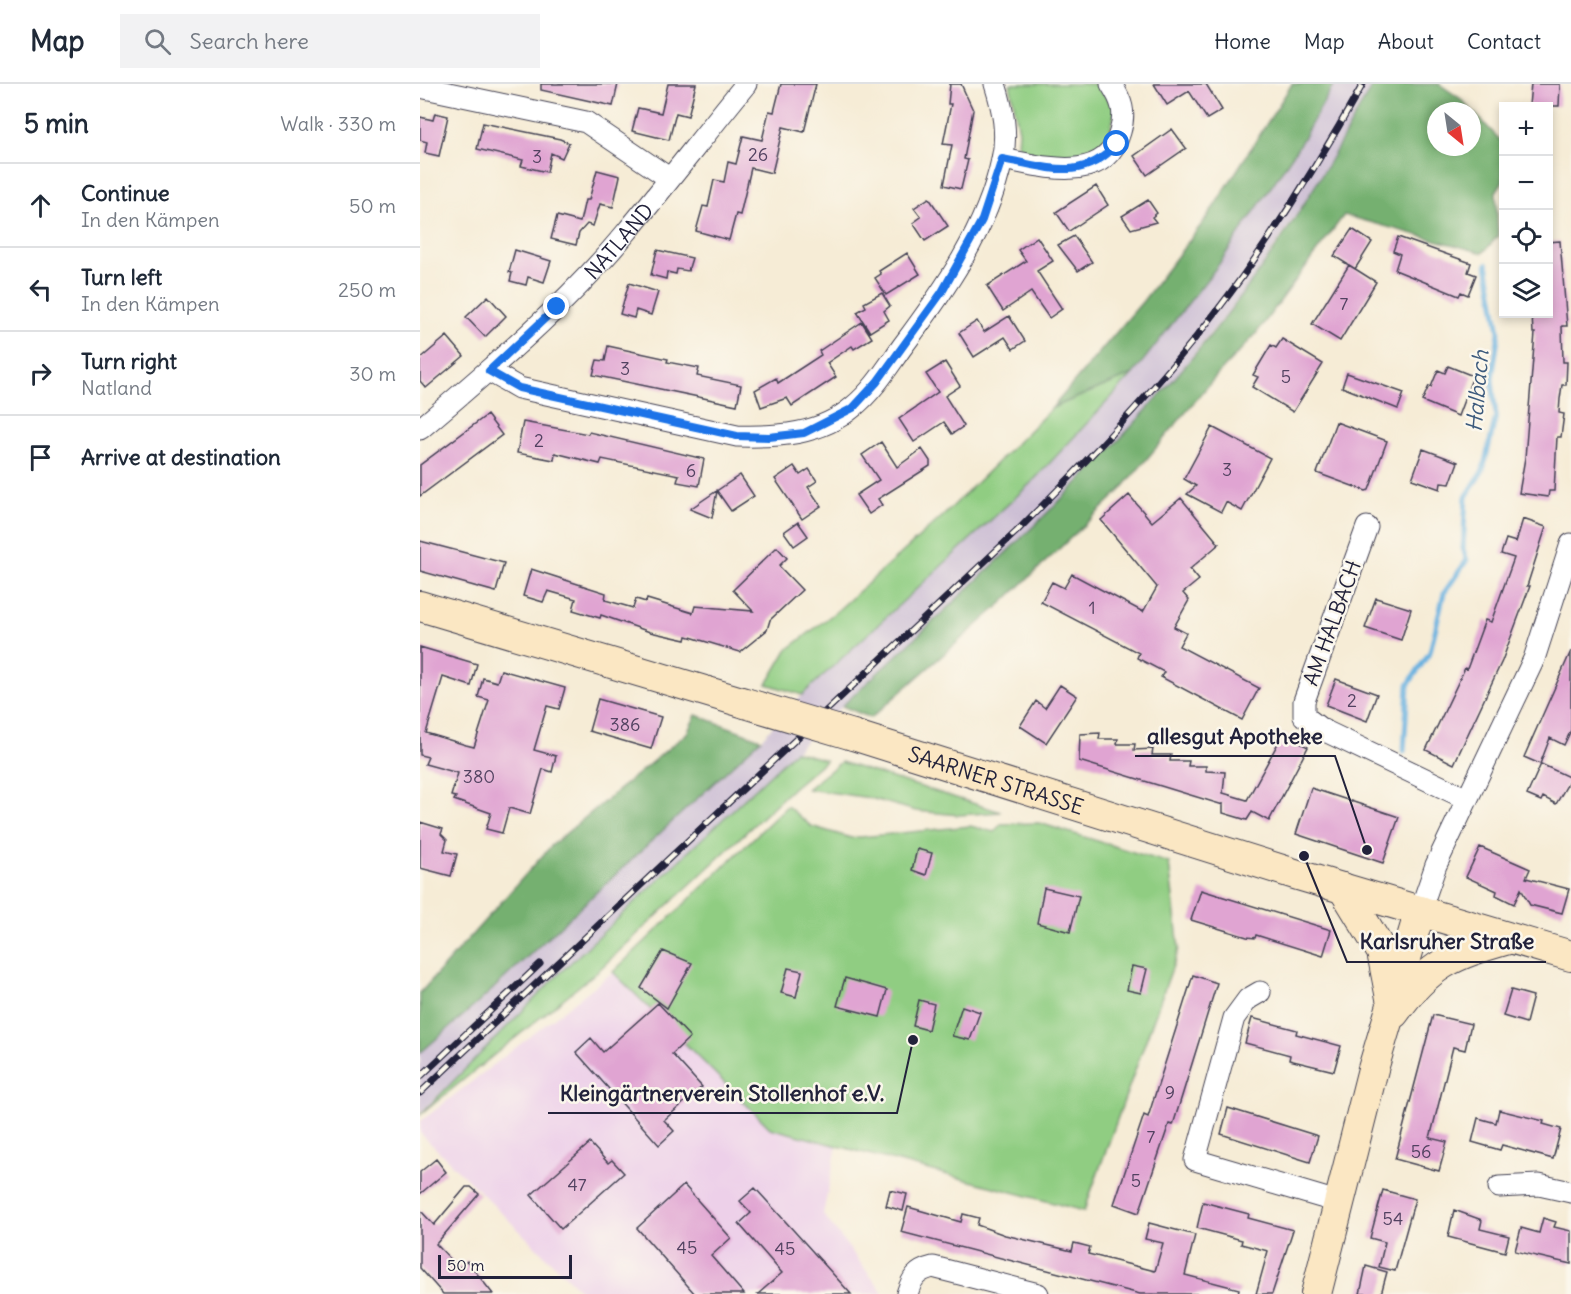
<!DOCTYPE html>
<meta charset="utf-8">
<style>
body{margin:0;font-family:Delius,sans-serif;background:#f2f2f3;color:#1f2937}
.controls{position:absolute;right:18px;top:18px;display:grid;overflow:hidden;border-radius:0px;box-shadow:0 3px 9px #0003}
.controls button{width:54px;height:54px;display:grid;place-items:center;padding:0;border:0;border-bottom:2px solid #e0e1e3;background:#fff;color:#1f2937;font:30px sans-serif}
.compass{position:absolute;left:1007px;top:18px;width:54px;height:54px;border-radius:50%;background:#fff;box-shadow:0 3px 9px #0003;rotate:150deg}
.scale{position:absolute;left:18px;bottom:15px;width:134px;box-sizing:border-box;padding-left:6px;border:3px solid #22223b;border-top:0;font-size:16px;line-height:21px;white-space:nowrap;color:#22223b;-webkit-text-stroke:4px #fbf7ec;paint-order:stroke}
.stop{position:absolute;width:18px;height:18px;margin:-14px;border:4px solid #1a73e8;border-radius:50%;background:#fff}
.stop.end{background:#1a73e8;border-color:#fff;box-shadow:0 2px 6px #0008}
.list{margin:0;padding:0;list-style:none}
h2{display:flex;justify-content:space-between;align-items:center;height:78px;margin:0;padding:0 24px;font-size:26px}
h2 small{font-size:20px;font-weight:400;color:#747a83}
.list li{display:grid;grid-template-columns:39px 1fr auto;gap:18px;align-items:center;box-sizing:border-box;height:84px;padding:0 24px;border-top:2px solid #e0e1e3}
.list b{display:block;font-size:22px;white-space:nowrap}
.list p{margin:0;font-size:20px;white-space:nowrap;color:#747a83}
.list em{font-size:20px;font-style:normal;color:#747a83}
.icon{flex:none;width:33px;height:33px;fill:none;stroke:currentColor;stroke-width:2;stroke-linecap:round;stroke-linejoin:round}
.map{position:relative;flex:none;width:1151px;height:1210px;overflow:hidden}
header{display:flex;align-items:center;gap:36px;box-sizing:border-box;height:84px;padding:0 30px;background:#fff;border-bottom:2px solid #e0e1e3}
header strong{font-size:28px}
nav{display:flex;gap:33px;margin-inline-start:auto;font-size:21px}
.search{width:420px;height:54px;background:#f2f2f3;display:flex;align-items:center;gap:15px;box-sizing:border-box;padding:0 21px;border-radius:0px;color:#747a83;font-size:22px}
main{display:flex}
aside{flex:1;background:#fff}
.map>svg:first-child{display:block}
</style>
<header>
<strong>Map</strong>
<div class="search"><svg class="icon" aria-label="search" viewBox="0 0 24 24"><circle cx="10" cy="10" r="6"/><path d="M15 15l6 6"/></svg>Search here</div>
<nav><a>Home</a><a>Map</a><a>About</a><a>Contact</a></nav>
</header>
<main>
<aside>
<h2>5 min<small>Walk · 330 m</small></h2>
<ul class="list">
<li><svg class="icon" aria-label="ahead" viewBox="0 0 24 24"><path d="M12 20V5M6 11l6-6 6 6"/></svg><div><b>Continue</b><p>In den Kämpen</p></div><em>50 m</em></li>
<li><svg class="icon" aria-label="left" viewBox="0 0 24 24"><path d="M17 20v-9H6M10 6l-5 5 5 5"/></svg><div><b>Turn left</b><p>In den Kämpen</p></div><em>250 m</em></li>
<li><svg class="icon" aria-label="right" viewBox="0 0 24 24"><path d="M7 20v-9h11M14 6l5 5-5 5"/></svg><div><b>Turn right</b><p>Natland</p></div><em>30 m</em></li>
<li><svg class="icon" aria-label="arrive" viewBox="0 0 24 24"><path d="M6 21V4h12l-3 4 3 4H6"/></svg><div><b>Arrive at destination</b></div></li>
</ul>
</aside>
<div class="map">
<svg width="1151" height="1210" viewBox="0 0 1151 1210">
<rect width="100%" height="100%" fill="#fbf7ec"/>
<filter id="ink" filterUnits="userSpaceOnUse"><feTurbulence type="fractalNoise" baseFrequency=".0167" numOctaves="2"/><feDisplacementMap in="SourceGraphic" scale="12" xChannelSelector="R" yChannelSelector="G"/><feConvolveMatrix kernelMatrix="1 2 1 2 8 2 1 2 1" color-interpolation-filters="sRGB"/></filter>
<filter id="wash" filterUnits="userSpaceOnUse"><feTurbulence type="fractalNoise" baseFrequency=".008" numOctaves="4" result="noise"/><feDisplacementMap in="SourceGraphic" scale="24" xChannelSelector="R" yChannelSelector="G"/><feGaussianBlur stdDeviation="1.35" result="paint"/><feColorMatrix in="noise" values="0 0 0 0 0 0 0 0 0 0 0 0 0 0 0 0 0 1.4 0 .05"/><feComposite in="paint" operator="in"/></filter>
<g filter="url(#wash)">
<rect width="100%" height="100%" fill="#f6ecd6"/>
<path fill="#edd0e9" d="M193 888 350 1044 417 1062 403 1130 464 1210H164L0 1049V1038Z"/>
<path fill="#ccbed4" d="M914 0H953L909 81 829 201 739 313 637 420 245 790 0 1029V969L59 918 341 655 382 611 612 398 713 290 799 180 878 63Z"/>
<path fill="#90cd82" stroke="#59785e" stroke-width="1.5" d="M590 0H676L695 24C690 67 671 81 628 73 616 71 607 70 598 62L599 47Z
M713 290 612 398 382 611 347 600 367 566 417 527 524 431 632 324Z
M375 667 406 676 374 703 179 886 0 1031 140 889Z
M421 678 581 728 539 731 496 727 450 714 387 705Z
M367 722 391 742 431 754 550 742 574 748 581 740 619 739 749 779 759 865 664 1127 350 1044 193 888Z"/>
<path fill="#74b070" stroke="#4b6956" stroke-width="1.5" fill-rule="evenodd" d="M872 0H914L878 63 799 180 713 290 632 324 723 217 788 132Z
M953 0H1019L1041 15 1083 59V97L1076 108 1078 152 1063 169 924 131 835 251 797 291 700 407 581 520 451 634 422 622C564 489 714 359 829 201 876 138 916 69 953 0ZM1016 27H1052V63H1016Z
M276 631 341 655 59 918 0 969V909L132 761 267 649Z"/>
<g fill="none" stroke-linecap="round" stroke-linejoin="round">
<path stroke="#66b0df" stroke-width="5" d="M984 667 988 601 1010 568 1024 509 1047 476 1043 465 1046 413 1063 386 1076 332 1072 295 1079 248 1067 180"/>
</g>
<g id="blocks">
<path fill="#e0a4d2" d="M121 0H198L193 22 121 6Z
M248 0H276L268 32 256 29 249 56 212 47 218 24 241 29Z
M361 0H396L384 48 363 43 352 89 331 84 320 131 316 130 309 156 276 147 283 122 288 123 294 96 304 98 308 78 316 80 323 52 342 56 349 27 354 28Z
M530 0H541L553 26 544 75 548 76 541 105 524 101 532 61 523 60 531 20H528Z
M734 0H786L802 26 787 35 769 7 747 21Z
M1111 0H1140L1139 22H1109Z
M15 29 28 32 19 72 5 69 7 58 0 56V33L13 36Z
M63 39 140 55 149 59 142 74 131 69 127 88 101 82 103 76 57 65Z
M752 45 766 64 727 91 714 72Z
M177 86 200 92 193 123 180 120 173 142 167 140 159 149 156 161 131 155 137 132 160 138 165 116H169Z
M676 102 688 121 649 147 636 128Z
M509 114 528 142 505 157 493 139 501 133 494 124Z
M728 116 737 129 732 133 736 138 711 145 702 132Z
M932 145 952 158 935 185 914 172Z
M654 152 672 178 658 187 638 161Z
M617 153 633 177 617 187 642 225 629 234 611 208 583 227 567 202 606 177 598 166Z
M978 153 1051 179 1048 188 1056 191 1048 211 1041 208 1039 212 975 186 980 170 973 167Z
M1140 157 1147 242H1142L1143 278H1147L1146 301H1142L1140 315 1139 329 1144 330 1141 353H1137L1134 407H1129L1128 413 1099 409 1105 374 1115 249H1113L1112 230H1128V158Z
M95 166 131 177 124 198 108 193 106 201 90 197 92 189 89 188Z
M237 166 272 174 268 187 257 185 256 190 247 188 246 195 231 191Z
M487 169 500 190 466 211 455 194 461 190 459 187Z
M929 181 956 198 920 257 892 240Z
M209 199 238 208 231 231 216 226 214 234 200 230Z
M462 209 470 222 464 227 469 236 450 248 437 228 446 223 444 219Z
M68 212 86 232 65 253 46 233Z
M589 232 605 257 593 265 585 253 554 273 539 249 557 237 564 248Z
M442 238 452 254 434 265 432 262 407 279 416 293 372 322 367 314 341 323 335 306 356 294 358 299 401 271 399 267Z
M27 252 44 272 6 304 0 297V275Z
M862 255 903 280 873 328 832 303 838 293 833 291 851 261 856 264Z
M188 262 248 275 247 278 279 284 277 292 321 301 317 321 173 291 177 276 185 277Z
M525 278 540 302 525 312 544 342 532 350 524 338 494 358 479 335 518 308 506 290Z
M1028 282 1053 292 1038 332 1002 317 1009 302 1011 303 1018 286 1025 289Z
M927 289 984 309 978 325 922 303Z
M67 331 82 351 0 412V381Z
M103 338 168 350 169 348 284 375 279 402 257 398 259 391 182 375 180 380 135 369 134 376 97 369Z
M916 338 967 357 949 406 946 407 897 389Z
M792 343 850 374 822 427 806 418 801 428 767 410 776 402 764 395Z
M461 358 477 383 502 365 510 377V382L458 415 462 421 449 430 436 411 459 396 442 371Z
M1003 365 1038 378 1030 400 1021 399 1020 405 992 395Z
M374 382 380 391 389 385 397 397 388 403 401 422 382 435 355 395Z
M320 391 334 412 311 427 297 407 292 434 270 425Z
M709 411 732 438 761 414 799 460 770 485 779 496 763 509 769 516 754 543 766 549 759 562 839 604 822 636 741 593 744 588 717 574 719 569 621 518 632 498 644 504 652 490 723 528 737 503 681 436Z
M1103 435 1126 443 1107 502H1110L1082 577 1034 680 1006 666 1045 584 1047 585 1065 536 1071 538 1094 474 1081 470 1086 455 1096 458Z
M378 438 388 452 374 462 364 448Z
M0 457 84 479 76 508 0 487Z
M357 463 367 474 359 482 382 506 350 536 347 546 320 568 267 552 266 556 230 548 181 531 180 534 153 526 156 515 128 507 123 518 103 512 111 485 186 509 185 516 213 524 216 515 226 518 227 515 273 529 275 522 333 527 313 506Z
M956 514 991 525 981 556 945 544Z
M0 563 57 580 51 602 23 593 6 649 46 661 54 663 69 616 58 613 63 594 77 598 81 586 145 604 139 625 127 622 114 666 136 672 132 688 123 685 110 730 89 724 82 749 66 745 71 729 34 716 36 713 31 712 38 689 5 680 8 673 0 671Z
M1151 567V646L1144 661 1130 654 1120 680 1104 673Z
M916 595 957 610 947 637 906 621Z
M640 601 657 612 626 659 600 642 616 617 625 624Z
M178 615 241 633 231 665 169 647Z
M680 649 679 655H698L697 660H715L714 666 733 665 732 671H751L750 677H769L768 682H786V687L805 688 803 709 827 716 863 650 888 663 849 737 832 728 827 736 803 729V719V721L659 677 660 650Z
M1121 680 1151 694 1136 720 1123 713 1121 717 1107 711Z
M891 704 979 733 963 779 876 750Z
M0 738 23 745 21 750 27 756 24 767 37 770 31 792 0 784Z
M1060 763 1110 785 1106 794 1149 805 1142 829 1110 821 1101 805 1094 820 1076 811 1077 807 1046 793Z
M497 765 512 769 506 791 492 786Z
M624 804 659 812 650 848 617 839Z
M781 806 911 846 903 872 836 851 835 854 827 853 771 836Z
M243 867 272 879 247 924 221 904Z
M712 882 727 885 721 909 707 906Z
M368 884 382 887 376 913 361 909Z
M773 891 797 899 753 1041 749 1040 719 1129 694 1120 724 1031 728 1033Z
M425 894 467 906 460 933 417 922Z
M1091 906 1113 912 1106 939 1083 932Z
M499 916 514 920 508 946 493 942Z
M238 919 270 953 252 970 282 1003 244 1036 254 1047 239 1061 156 968 171 954 183 968Z
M542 922 560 928 550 956 532 952Z
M1013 931 1051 940 1045 966 1033 963 1010 1054 1027 1058 1019 1087 975 1075Z
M832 934 877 946 876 950 921 962 914 987 869 976 870 971 825 959Z
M808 1024 898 1052 890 1078 801 1050Z
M1079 1026 1124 1037 1123 1040 1141 1045 1133 1075 1082 1061 1080 1066 1052 1058 1058 1034 1076 1039Z
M170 1059 188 1079 192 1076 204 1089 141 1145 111 1111Z
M16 1075 26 1088 0 1110V1088Z
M264 1101 311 1154 291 1172 324 1210H275L217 1144Z
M46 1103H51L59 1110 16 1160 39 1184 47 1177 73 1210H23L0 1184V1126L14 1141Z
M335 1104 346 1116 431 1210H338L362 1189 319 1140 331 1129 320 1117Z
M470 1106 487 1110 483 1127 466 1122Z
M963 1106 995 1115 975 1187 959 1183 965 1158 950 1154Z
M783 1118 829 1130 828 1134 873 1146 852 1210H836L848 1167 821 1160 822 1156 777 1144Z
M488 1123 541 1138 543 1130 559 1134 557 1141 585 1151 652 1167 654 1159 670 1163 668 1170 735 1187 743 1159 725 1155 729 1139 775 1151 765 1191 819 1205 818 1210H720L481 1148Z
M1034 1126 1062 1136 1060 1145 1089 1152 1085 1168 1028 1153Z
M1123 1134 1136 1138 1134 1143 1151 1147V1180L1095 1167 1101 1144 1119 1149Z
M946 1182 967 1188 961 1210H940Z"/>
</g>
</g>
<g filter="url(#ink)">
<use href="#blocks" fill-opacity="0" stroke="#424052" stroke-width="1.5"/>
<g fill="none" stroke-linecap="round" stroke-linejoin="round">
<g stroke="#424052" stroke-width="23">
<g id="street">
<path d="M0 3 166 38 249 94"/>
<path d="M582 75C623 82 685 102 700 48 706 28 702 17 691 0"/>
<path d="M69 287 99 304 317 352C358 353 400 351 433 323 453 307 467 284 482 263 524 207 567 146 582 76 588 50 583 25 575 0"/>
<path id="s1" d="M0 345C72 284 145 222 205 150 246 101 285 50 326 0"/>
<path d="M947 443 884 617V632L901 645 1047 715"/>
<path d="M1000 827 1016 781 1114 575 1151 460"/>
<path d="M840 908 828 915 814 934 775 1076 921 1119"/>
<path d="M1079 1103 1119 1101 1151 1108"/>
<path d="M487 1210C492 1194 496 1187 513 1183L618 1210"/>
</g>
</g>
<g stroke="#424052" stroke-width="32">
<g id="secondary">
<path d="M0 522 325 619"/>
<path id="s2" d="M433 651 878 791 1151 872"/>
<path d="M923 804 962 868 971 914"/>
<path d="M974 929C1009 880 1032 871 1088 855"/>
<path d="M896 1210 953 985 1000 827"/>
</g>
</g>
<use href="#street" stroke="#fff" stroke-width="21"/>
<use href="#secondary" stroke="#fbe7c3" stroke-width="30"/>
<g stroke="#22223b" stroke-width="7">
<path id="rail" d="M0 993 120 880
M0 1009 596 448C676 368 756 285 822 193 866 131 906 66 943 0"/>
</g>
<use href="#rail" stroke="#fbf7ec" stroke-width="4.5" stroke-dasharray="14" stroke-linecap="butt"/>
<g stroke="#424052" stroke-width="32" stroke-linecap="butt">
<path id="secondary-bridge" d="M325 619 433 651"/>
</g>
<use href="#secondary-bridge" stroke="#fbe7c3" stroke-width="30"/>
</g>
</g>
<g fill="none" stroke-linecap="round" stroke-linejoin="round" filter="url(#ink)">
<path stroke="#1a73e8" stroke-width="8" d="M137 223 69 287 99 304 317 352 349 353 384 349 433 324 457 298 522 208 562 136 582 75C628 83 662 99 697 60"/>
</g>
<g text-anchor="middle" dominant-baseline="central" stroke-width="5" stroke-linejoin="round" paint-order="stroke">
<g font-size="18" fill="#524261">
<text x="338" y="70">26</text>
<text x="117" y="72">3</text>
<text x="924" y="219">7</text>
<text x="205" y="284">3</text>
<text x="866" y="292">5</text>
<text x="119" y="356">2</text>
<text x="807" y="385">3</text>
<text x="271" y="386">6</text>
<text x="672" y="523">1</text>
<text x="932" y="616">2</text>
<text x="205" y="640">386</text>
<text x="59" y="692">380</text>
<text x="750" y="1008">9</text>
<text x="731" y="1052">7</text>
<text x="1001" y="1067">56</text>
<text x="716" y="1096">5</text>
<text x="157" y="1100">47</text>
<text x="973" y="1134">54</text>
<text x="267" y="1163">45</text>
<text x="365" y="1164">45</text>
</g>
<g font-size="21" fill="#22223b" stroke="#fbf7ec">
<text stroke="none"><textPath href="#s1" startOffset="274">NATLAND</textPath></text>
<text transform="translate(912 539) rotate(-70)">AM HALBACH</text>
<text stroke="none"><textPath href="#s2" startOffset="150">SAARNER STRASSE</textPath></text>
</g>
<g font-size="22" font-style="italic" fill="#3d5b7d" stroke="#fbf7ec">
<text transform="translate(1057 307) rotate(-85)">Halbach</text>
</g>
</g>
<path fill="none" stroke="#22223b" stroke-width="2" d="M947 766L915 672H715M884 772L927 878H1126M493 956L477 1029H128"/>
<g fill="#22223b" stroke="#fbf7ec" stroke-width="2">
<circle cx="947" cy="766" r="6"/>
<circle cx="884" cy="772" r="6"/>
<circle cx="493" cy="956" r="6"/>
</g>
<g font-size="22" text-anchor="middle" font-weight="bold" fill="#22223b" stroke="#fbf7ec" stroke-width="5" stroke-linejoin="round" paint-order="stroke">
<text x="815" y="660">allesgut Apotheke</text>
<text x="1027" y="865">Karlsruher Straße</text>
<text x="302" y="1017">Kleingärtnerverein Stollenhof e.V.</text>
</g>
</svg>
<div class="controls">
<button>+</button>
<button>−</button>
<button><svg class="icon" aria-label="locate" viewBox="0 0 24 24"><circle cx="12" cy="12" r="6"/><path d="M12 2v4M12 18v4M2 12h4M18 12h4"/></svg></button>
<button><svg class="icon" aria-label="layers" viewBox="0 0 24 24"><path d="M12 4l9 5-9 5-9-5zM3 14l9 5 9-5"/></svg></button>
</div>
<svg class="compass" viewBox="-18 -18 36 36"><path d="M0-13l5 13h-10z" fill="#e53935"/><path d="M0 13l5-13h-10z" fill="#747a83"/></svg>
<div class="scale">50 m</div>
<div class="stop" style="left:697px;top:60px"></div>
<div class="stop end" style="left:137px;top:223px"></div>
</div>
</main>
